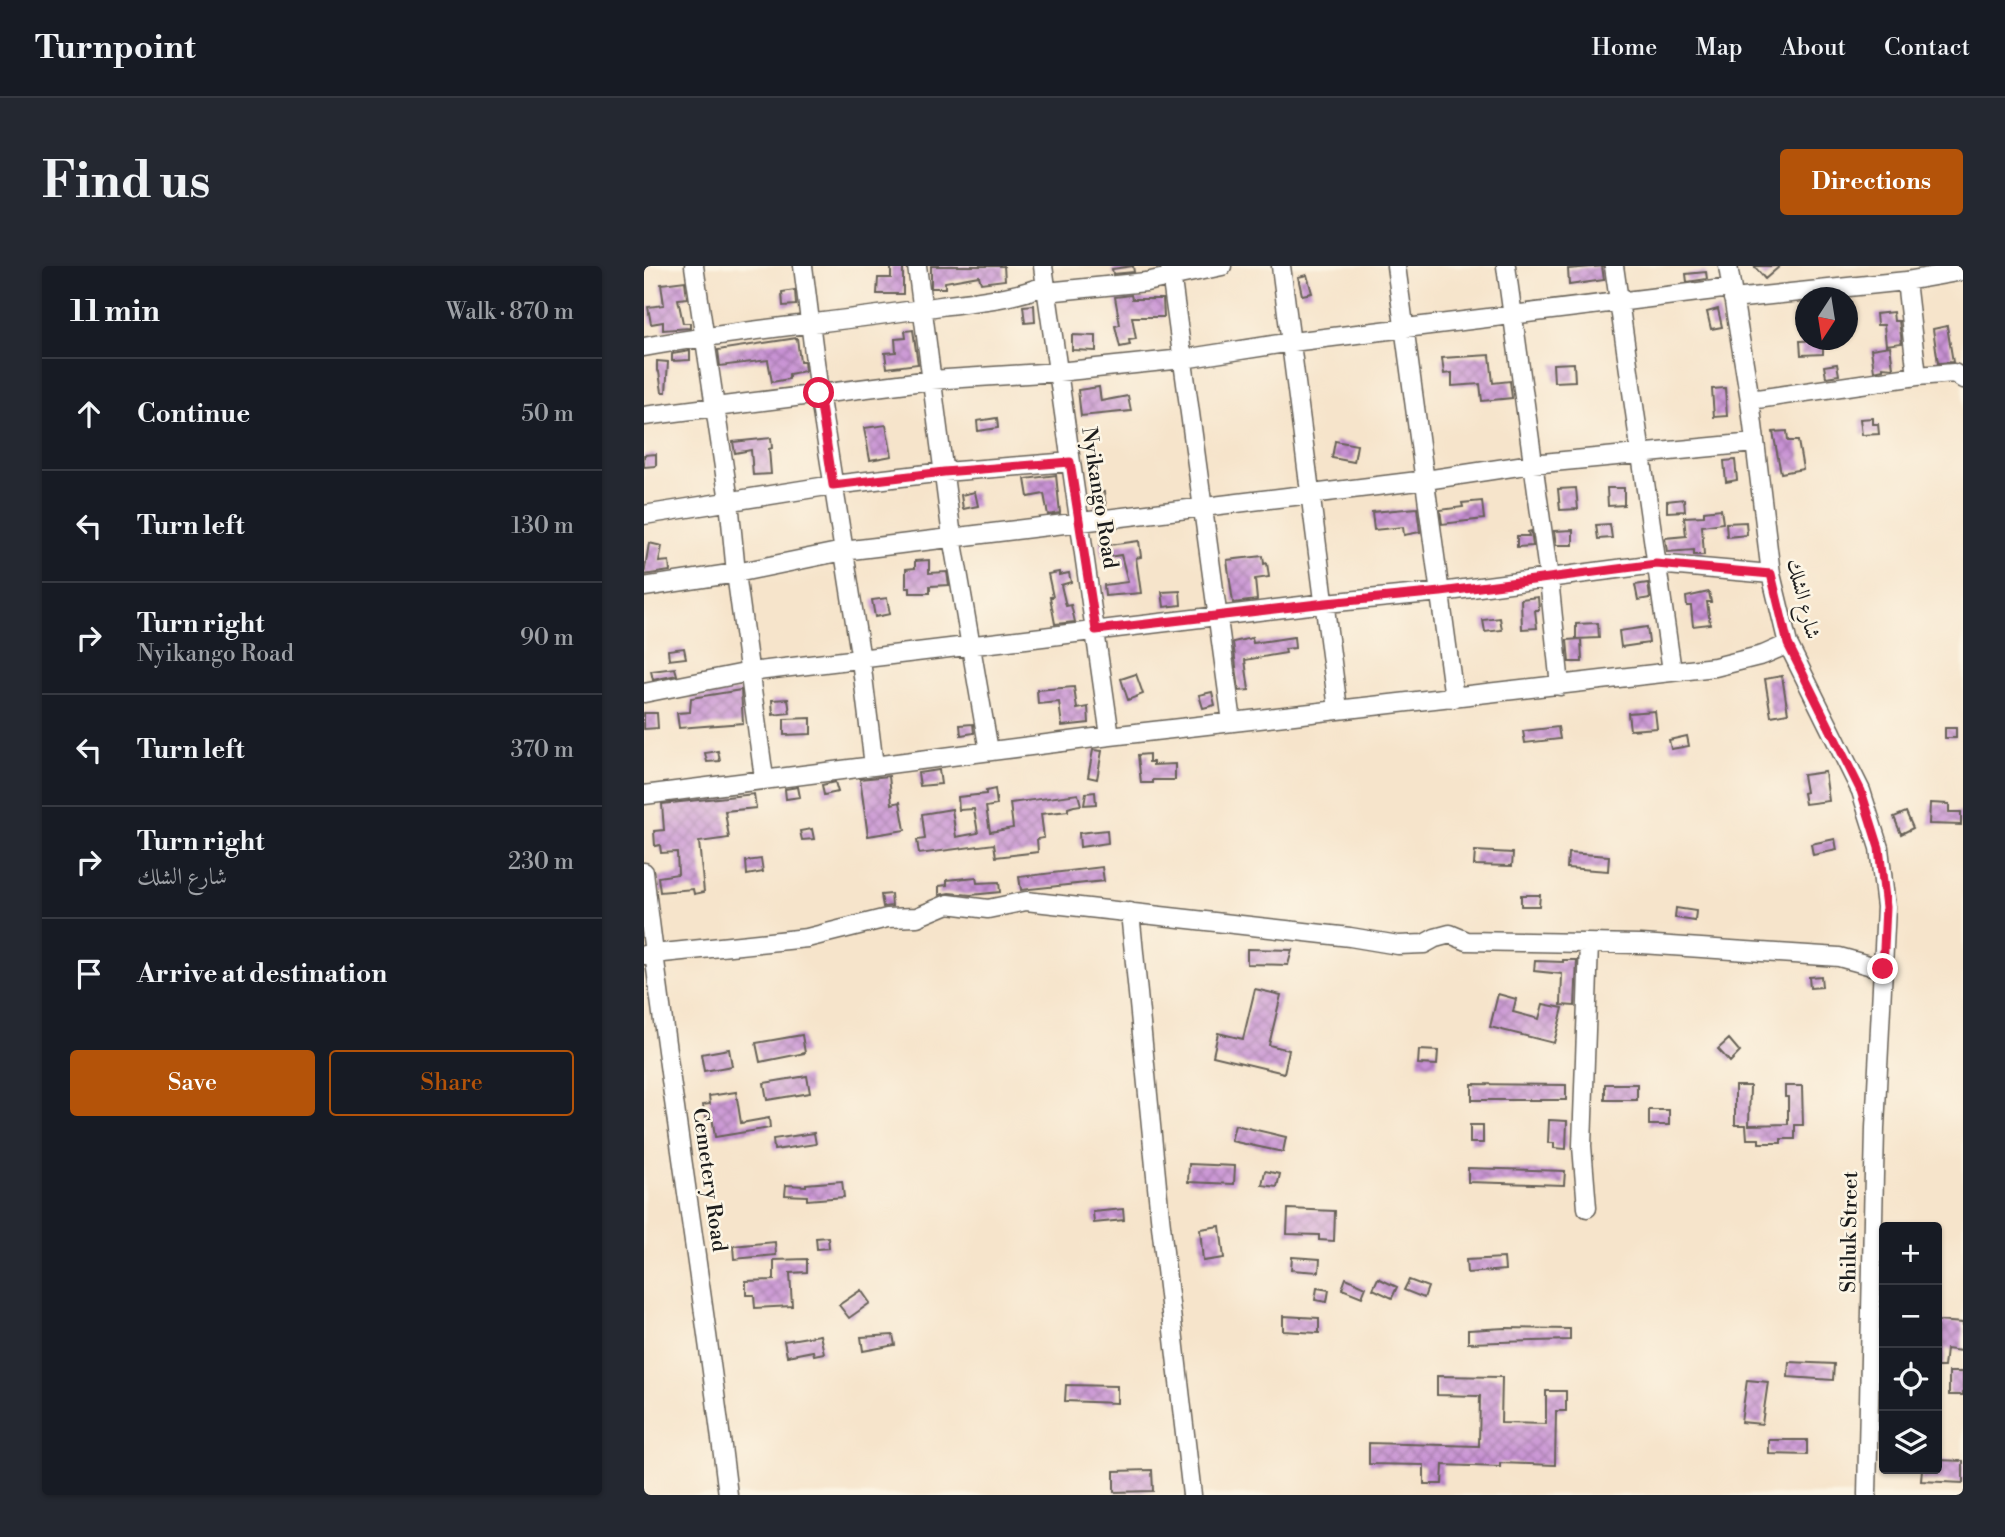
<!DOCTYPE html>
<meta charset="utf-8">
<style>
body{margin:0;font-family:"Libre Bodoni",Amiri,serif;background:#242831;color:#f1f3f6}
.controls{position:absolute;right:21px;bottom:21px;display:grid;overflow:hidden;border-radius:7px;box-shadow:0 2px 5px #0004}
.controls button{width:63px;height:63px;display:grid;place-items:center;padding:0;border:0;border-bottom:2px solid #363941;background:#171b24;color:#f1f3f6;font:35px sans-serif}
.compass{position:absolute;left:1151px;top:21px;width:63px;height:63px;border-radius:50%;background:#171b24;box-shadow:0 2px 5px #0004;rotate:192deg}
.stop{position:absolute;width:21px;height:21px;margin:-16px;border:5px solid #e11d48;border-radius:50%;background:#fff}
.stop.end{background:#e11d48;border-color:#fff;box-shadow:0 2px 7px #0008}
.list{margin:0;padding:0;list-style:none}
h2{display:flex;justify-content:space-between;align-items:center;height:91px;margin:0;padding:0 28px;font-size:30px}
h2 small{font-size:23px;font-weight:400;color:#9ea1a6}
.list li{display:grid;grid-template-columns:46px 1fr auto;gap:21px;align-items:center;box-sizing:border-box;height:112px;padding:0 28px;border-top:2px solid #363941}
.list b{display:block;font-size:26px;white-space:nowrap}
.list p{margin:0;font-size:23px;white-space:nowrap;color:#9ea1a6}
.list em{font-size:23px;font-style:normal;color:#9ea1a6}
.actions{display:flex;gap:14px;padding:21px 28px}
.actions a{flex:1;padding:16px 0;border:2px solid #b45309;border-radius:7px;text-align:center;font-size:24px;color:#b45309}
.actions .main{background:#b45309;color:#fff}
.icon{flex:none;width:38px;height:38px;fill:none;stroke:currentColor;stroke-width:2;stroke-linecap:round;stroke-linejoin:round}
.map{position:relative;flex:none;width:1319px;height:1229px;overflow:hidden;border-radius:7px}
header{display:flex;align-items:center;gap:42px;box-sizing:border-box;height:98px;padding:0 35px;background:#171b24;border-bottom:2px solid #363941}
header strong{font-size:33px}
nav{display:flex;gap:38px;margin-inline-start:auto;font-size:24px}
.intro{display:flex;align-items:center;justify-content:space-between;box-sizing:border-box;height:168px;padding:0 42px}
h1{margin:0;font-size:49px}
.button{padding:18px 32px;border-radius:7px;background:#b45309;color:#fff;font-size:24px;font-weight:700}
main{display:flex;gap:42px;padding:0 42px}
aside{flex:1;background:#171b24;border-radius:7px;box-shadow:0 2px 5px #0004}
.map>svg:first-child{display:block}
</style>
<header>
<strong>Turnpoint</strong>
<nav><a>Home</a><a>Map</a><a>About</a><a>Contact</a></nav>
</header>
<div class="intro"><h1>Find us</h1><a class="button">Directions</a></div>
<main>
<aside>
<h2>11 min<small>Walk · 870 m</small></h2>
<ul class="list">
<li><svg class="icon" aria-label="ahead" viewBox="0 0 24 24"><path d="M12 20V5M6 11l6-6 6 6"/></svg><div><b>Continue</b></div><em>50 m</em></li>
<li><svg class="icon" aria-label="left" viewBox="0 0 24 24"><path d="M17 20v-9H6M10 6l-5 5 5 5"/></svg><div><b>Turn left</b></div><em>130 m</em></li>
<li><svg class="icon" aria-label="right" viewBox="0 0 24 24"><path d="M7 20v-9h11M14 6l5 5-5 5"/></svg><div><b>Turn right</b><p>Nyikango Road</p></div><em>90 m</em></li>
<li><svg class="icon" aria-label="left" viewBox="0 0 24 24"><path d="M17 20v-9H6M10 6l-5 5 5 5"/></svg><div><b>Turn left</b></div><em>370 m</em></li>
<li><svg class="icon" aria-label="right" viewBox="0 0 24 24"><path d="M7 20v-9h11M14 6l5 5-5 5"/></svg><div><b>Turn right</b><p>شارع الشلك</p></div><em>230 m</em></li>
<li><svg class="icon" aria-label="arrive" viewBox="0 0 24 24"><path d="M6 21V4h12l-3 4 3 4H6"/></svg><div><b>Arrive at destination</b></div></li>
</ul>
<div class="actions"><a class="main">Save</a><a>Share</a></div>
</aside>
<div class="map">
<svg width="1319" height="1229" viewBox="0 0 1319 1229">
<defs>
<pattern id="building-cross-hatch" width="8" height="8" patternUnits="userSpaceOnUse" patternTransform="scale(1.75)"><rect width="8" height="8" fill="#c892d4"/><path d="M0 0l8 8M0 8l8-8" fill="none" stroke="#a276ab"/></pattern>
</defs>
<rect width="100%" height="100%" fill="#fcf5e5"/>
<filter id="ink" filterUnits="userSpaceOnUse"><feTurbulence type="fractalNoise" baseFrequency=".0143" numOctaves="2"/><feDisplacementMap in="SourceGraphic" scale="14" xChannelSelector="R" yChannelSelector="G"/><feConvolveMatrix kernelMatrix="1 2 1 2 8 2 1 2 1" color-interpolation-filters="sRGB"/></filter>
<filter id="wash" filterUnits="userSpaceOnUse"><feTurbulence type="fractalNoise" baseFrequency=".00686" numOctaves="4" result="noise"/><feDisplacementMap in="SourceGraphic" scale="28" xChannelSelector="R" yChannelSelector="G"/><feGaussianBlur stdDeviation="1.57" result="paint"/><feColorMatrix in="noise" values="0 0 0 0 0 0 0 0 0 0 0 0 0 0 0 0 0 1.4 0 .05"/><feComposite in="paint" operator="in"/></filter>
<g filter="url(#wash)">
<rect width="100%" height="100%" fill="#f6e4cb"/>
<g id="blocks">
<path fill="url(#building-cross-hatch)" d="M247 0H259V28H233L234 12H247Z
M287 0H360L361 14 337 17 335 10 301 16V22H287Z
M489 0 490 6 469 8 468 3Z
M958 0 960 14 925 19 924 3Z
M1110 0H1136L1121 13Z
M1062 6 1063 13 1043 16 1042 8Z
M663 9 668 27 658 29 654 11Z
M41 15 43 32 34 33 39 57H46V62L19 64V56L7 58 4 41 20 39 17 18Z
M151 24 152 39 139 40 138 26Z
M487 29 488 33H519L520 51H488L492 73 485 74 486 79 476 81 471 60 476 59 471 31Z
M390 39 391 56 381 57 379 40Z
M1074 43 1078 61 1067 63 1063 46Z
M1249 46 1250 55H1255L1258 77 1242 79 1240 59H1233L1232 48Z
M1303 60 1309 96 1294 97 1289 63Z
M269 64 274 98 243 102 241 87 252 86 251 73 262 72 261 65Z
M428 69 452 70V85L428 84Z
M153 72 156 96H160L161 105 145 108V113L128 116 124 94 76 100 74 84Z
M1179 74V88L1157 89 1156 75Z
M1246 80 1249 102 1239 101V103L1230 105 1227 83Z
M46 85V94L28 95V88Z
M846 89 849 117 866 115 868 132 838 135 836 118 808 120V107L800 108 798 92Z
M13 95 24 96 22 126H18L15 106 13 105Z
M930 97 931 115 910 116 909 98Z
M1193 98 1195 109 1182 111 1180 100Z
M455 121 457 135 484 130 487 145 437 150 434 124Z
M1081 122 1083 150 1070 151 1068 123Z
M353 152 354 162 334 165 333 155Z
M1229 152V158H1234L1235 168 1218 169 1216 153Z
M242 159 248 190 226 194 220 162Z
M1143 165 1144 175H1154L1159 203 1137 207 1129 166Z
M127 172 128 182 125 183 127 208 109 209 107 184 91 187 89 176Z
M691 175 713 179 710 196 688 192Z
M12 188V200L0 201V189Z
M1091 194 1093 214 1082 216 1080 195Z
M412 209 416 247 404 249 400 228 384 231 381 213Z
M932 222 934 243 916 244 914 223Z
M963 222H980V239L964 240Z
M331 226 334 240 319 243 317 229Z
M460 226 462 242 451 243 449 228Z
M1040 233 1041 245 1023 246V235Z
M838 235 840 253 798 258 796 244 819 241 818 237Z
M773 242 776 266 760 269 759 261 730 264 728 246Z
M1077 243 1079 257 1058 260 1060 289H1050V284L1023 286 1021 272 1042 270 1040 251 1060 250V245Z
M1102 256 1103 269 1083 271 1082 257Z
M966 258 968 272 954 273 952 259Z
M929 264V279H912L910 265Z
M887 265 889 280 873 281V270H885L884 266Z
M465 275 466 279 495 275 497 291 492 292 497 327 461 330 460 319 484 316 477 289 458 292 456 276Z
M5 277 18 280 15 296 25 295 26 305 0 309Z
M619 290 620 298 623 297 625 311 611 313 613 334 589 337 583 294Z
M285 294V307L303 306 305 319 286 320V327H266V322H262V303L271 302V295Z
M415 306V309L425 307 427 316 417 319 422 340 427 339 431 356 411 358 406 331H409L404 308Z
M1004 317 1006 332 994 334 991 319Z
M536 325 537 339 520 341 518 326Z
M1065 326 1067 336H1063L1066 358 1049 360 1047 340H1043L1042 331Z
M894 331 895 344H891L893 362 878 363 877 333Z
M243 332 246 348 231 351 228 334Z
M856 352 858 364 841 366 839 354Z
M954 357 955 372 932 373V358Z
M1003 361 1005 377 977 381 975 365Z
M650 371 651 382 641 383 642 387 601 394 605 424 595 425 589 376 608 372 609 377Z
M937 373 938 396H925L923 374Z
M40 382 42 392 25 394 24 384Z
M31 402 33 409 9 414 7 405Z
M492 408 499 428 484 434 477 413Z
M1138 410 1144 447 1127 450 1121 413Z
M430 421 433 443 444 441 445 457 418 460 415 436 394 438 393 424Z
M97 424 99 457 35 462 33 447 46 446 47 432Z
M568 426 571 439 559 442 555 429Z
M144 433 146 447 129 449 128 434Z
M1011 445 1013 462 986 464 984 447Z
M0 447H13L14 462 0 463Z
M167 452V468L140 469V453Z
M329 458 330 467 317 469 316 459Z
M914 461 916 473 881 477 879 465Z
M1301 462H1312V472H1301Z
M1043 470 1045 480 1027 483 1025 474Z
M449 484 458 485 453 513 444 511Z
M74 485 76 495 63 496 61 487Z
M505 488V496H509V499L531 498V514H509V517H497L494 489Z
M295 504 297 518 276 520 274 507Z
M1181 506 1185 535 1161 538 1159 527 1162 526 1159 509Z
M245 510 248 538 256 536 261 564 224 570 216 513Z
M191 516 194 526 180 529 178 519Z
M154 521 156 531 142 533 141 523Z
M351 523 353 539 342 541 346 566 369 562 366 537 434 528 437 539 430 540 424 542V545L397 548 400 572 393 573 394 586 352 591 350 578 275 588 273 574 281 573 278 548 308 543 312 571 334 567 330 543 315 544 314 531 342 528V525Z
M451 526 452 538 440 539 442 527Z
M110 528 112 542 81 545 85 572 55 576 60 626 50 628 49 623 16 626 14 611 34 608 33 586 17 587 16 579 11 580 10 565 20 564 18 538Z
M1286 537 1305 538V546H1317V559L1285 558Z
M1262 546 1269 562 1257 568 1250 551Z
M168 563 170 573 158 574 156 565Z
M463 564 464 577 436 581 435 567Z
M1191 573 1193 584 1169 589 1167 578Z
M831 585 869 587 868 600 830 599Z
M924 587 965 590 964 605 923 602Z
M117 593 119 606 103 609 102 595Z
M458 601 460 615 377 624 375 611Z
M332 611 333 617 355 616 356 626 327 629 305 627 295 629V620L303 619V614Z
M247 628 248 640 239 641 237 629Z
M877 629H896L895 640H877Z
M1032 642 1052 645 1051 655 1031 652Z
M603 683 648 684 644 699 603 698Z
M919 694H933L931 740 917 739 918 708 890 705 891 695 919 696Z
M1177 710 1178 721 1166 722 1165 711Z
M611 723 637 729 625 779 645 784 640 807 569 790 574 767 599 773Z
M854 728 872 733 869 746 895 753 899 738 919 742 910 777 846 761Z
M158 769 161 787 116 796 112 777Z
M1085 773 1096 786 1086 796 1074 783Z
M85 783 88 800 60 805 57 788Z
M775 784 794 785 793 799 774 798Z
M163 810 166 827 123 834 120 817Z
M828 818 922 819V834H828Z
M961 818H993V834H961Z
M1091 820H1106L1105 859 1144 858V831H1141V820H1158L1159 859H1151V873H1137V877H1115V873H1103L1102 859H1091Z
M92 826 97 857 125 852 126 862 71 871 68 850 61 851 59 839 66 838 65 830Z
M1005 844H1025V859H1005Z
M905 854 923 855 922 883 910 882V877H904Z
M591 859 642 871 639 886 587 875Z
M826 859H839V877H826Z
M170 867 172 878 130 884 129 873Z
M545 898 591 900 590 918 544 916Z
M824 902 921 905 920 919 824 916Z
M621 905 636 908 633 921 618 919Z
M198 915 200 931 163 934V930L141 929 142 919 162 920V918Z
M479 943 480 954 450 957 449 946Z
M644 943 691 945 690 975 675 974V969L643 968Z
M576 960 580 992 559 995 556 963Z
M184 971 185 982 173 983 172 972Z
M131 976 132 989 90 993 89 980Z
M648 991 676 993 675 1006 647 1004Z
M860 992 861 1004 823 1007 822 994Z
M163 993V1006L146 1007 148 1040 111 1042 110 1029H102V1015L130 1014V994Z
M702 1012 722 1021 718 1031 698 1023Z
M734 1012 753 1021 748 1032 729 1023Z
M765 1014 784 1021 780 1032 760 1024Z
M673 1022 685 1024 683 1036 671 1034Z
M217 1024 226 1037 205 1052 195 1039Z
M639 1050 675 1052V1067L639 1065Z
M1293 1055 1319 1057 1318 1085 1302 1083 1300 1101H1293Z
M862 1062 926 1063V1074L824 1077V1064Z
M176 1069 180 1087 170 1089 169 1085 143 1090 140 1075Z
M249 1069 251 1079 219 1085 217 1071Z
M1145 1096 1190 1098 1189 1114 1144 1111Z
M1305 1106H1319V1129H1305Z
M793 1110 858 1111 857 1157 902 1158V1125H922V1145H912L911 1199 856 1197V1201L799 1199 798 1218H780V1199L725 1198V1177L835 1180 836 1130 793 1129Z
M1103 1114 1124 1116 1118 1158 1097 1156Z
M422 1119 473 1120V1137L421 1135Z
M1125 1174H1163V1189L1125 1188Z
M1293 1194 1319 1195V1217L1277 1215 1278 1203H1293Z
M508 1204 509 1225 470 1226V1205Z"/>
</g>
</g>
<g filter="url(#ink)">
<use href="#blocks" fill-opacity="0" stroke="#686259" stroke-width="2"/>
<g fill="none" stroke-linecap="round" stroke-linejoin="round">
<g stroke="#686259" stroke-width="21">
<path id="minor" d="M50 0 85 235 92 307 120 512
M159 0 175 127 217 394 230 500
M273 0 308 271 345 485
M399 0 466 470
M526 0 588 456
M637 0 694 443
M752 0 810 432
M862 0 905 313 916 420
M970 0 1028 405
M1084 0 1106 134 1127 308 1144 378 1217 525 1235 582 1242 641 1231 862 1223 1229
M1262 15 1273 110
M402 26 502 16 578 0
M1089 33 1262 15 1319 5
M0 81C98 63 198 56 297 40 331 35 369 33 402 19
M1106 134 1273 110 1310 107 1319 113
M0 150 287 114 414 106 539 93 648 76 1087 22
M0 249 189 219 300 206 426 196
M0 321 92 307 199 285 782 214 888 198 1110 177
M0 427 106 406 682 337 797 326 1012 298 1127 308
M0 529 466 470 1071 401 1119 389 1144 378
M0 606C24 814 59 1021 84 1229
M486 646 516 951 548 1229
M0 689 163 672 243 652 273 651 304 638 344 643 382 635 706 671 754 679 780 678 791 672 806 668 823 675 997 678 1195 691 1239 703
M943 942 938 880 945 678"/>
</g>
<use href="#minor" stroke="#fff" stroke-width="18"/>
</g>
</g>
<g fill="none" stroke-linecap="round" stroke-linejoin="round" filter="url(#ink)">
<path stroke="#e11d48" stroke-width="9" d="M175 127 189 219 300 206 426 196 452 364 682 337 797 326 1012 298 1127 308 1144 378 1217 525 1235 582 1242 641 1239 703"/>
</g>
<g text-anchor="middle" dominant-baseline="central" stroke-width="5" stroke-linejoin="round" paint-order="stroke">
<g font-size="21" fill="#1c1c1c" stroke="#fcf5e5">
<text transform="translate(455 232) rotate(81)">Nyikango Road</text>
<text transform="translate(1159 333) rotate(76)">شارع الشلك</text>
<text transform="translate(65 914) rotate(82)">Cemetery Road</text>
<text transform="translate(1206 966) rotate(-89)">Shiluk Street</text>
</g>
</g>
</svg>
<div class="controls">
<button>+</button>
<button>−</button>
<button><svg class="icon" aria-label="locate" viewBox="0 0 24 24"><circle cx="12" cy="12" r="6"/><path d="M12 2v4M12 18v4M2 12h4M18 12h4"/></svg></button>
<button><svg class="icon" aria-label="layers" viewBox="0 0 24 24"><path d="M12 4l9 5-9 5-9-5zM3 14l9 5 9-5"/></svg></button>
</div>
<svg class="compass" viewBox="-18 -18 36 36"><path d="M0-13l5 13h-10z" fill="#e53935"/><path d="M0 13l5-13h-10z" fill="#9ea1a6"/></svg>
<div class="stop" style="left:175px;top:127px"></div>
<div class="stop end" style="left:1239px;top:703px"></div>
</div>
</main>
